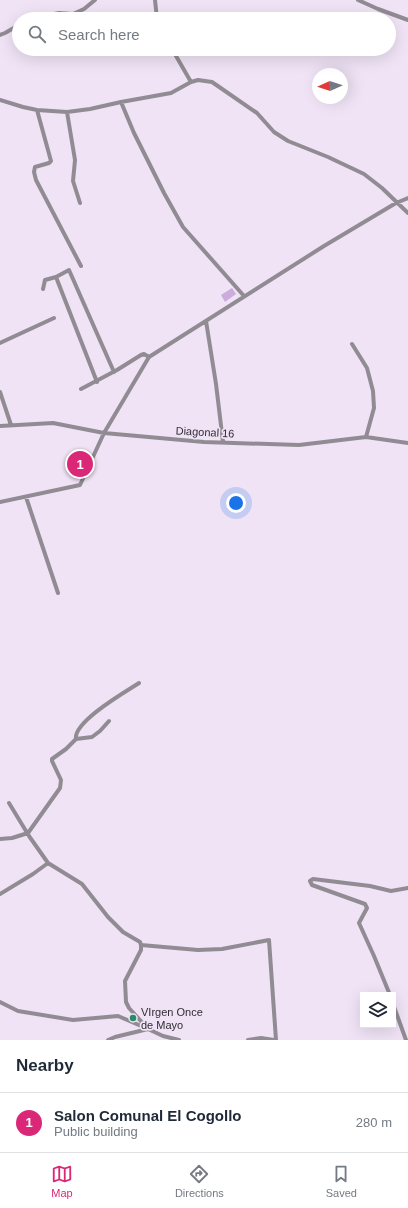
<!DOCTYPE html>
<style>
body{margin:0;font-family:Arial,sans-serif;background:#f2f2f3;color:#1f2937}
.controls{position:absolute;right:12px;bottom:12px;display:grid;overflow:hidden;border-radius:0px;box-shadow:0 4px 16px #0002}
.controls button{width:36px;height:36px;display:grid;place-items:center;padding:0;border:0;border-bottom:1px solid #e0e1e3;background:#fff;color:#1f2937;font:20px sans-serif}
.compass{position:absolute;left:312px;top:68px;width:36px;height:36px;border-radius:50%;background:#fff;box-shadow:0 4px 16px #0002;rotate:267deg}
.you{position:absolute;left:236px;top:503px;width:14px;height:14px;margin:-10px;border:3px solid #fff;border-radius:50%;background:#1a73e8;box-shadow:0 0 0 6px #1a73e833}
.badge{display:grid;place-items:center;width:26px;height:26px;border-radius:50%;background:#db2777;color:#fff;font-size:13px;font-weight:700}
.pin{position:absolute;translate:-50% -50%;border:2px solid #fff;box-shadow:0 1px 4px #0006}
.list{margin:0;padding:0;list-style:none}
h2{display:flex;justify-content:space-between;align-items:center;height:52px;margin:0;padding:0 16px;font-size:17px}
h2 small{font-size:13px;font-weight:400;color:#747a83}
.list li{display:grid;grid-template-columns:26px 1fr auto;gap:12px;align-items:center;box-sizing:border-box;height:60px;padding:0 16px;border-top:1px solid #e0e1e3}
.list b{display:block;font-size:15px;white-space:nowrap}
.list p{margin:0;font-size:13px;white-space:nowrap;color:#747a83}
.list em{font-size:13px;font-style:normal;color:#747a83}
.icon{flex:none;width:22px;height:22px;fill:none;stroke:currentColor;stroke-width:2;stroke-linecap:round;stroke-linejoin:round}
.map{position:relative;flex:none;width:408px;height:1040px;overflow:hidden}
.search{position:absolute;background:#fff;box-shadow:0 4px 16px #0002;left:12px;right:12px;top:12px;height:44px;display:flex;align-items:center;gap:10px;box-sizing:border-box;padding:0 14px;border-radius:22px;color:#747a83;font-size:15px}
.sheet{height:112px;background:#fff}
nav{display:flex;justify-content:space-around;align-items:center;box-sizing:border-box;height:56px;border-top:1px solid #e0e1e3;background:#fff;font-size:11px;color:#747a83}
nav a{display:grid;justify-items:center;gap:2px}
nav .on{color:#db2777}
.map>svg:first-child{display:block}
</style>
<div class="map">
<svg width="408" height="1040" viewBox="0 0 408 1040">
<rect width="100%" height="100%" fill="#efe3f5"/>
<path fill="#ccacdc" d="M232 288 236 294 225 302 221 295Z"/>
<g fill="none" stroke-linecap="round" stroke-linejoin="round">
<path stroke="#918c93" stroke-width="4" d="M155 0 157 19
M358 0 378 9 408 20
M29 19 59 13 73 14 84 9 95 0
M0 35 5 33 19 25
M172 49 191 82
M0 100 23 107 37 110 67 112 90 109 121 102 171 93 191 82 198 80 212 82 257 113 274 132 288 141 328 157 364 174 382 188 408 213
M121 102 134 133 164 193 183 227 244 296
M37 110 51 161 49 163 35 167 34 172 36 180 81 266
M67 112 75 160 73 181 80 203
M56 277 97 382
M43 289 45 280 56 277 69 270 114 372
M206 321 216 384 223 442
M0 343 54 318
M352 344 367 368 373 391 374 408 366 437
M81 389 117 370 141 355 144 354 149 357
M0 392 11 425
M0 426 53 423 104 433 204 442 299 445 366 437 408 443
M26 497 58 593
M0 502 80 485 104 433 149 357 324 246 396 203 408 198
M76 739C73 722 125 692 139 683
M9 803 29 836 48 863 82 884 108 917 123 932 140 942 141 945 198 950 222 949 269 940 276 1040
M0 839 12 838 28 833 60 788 61 780 52 761V759L66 749 76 739 92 737 100 731 109 721
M0 894 33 874 48 863
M141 945V950L125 981 126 1002 129 1008 148 1029 163 1036 179 1040
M390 995 374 956 359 923 367 908 365 904 312 885 310 881 313 879 370 886 391 891 408 888
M0 1002 18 1011 73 1020 118 1016 148 1029
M393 1004 406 1040
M108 1040 115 1037 148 1029
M248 1040 261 1038 274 1040"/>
</g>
<circle fill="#278d68" stroke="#efe3f5" stroke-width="1.5" cx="133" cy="1018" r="4"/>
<g text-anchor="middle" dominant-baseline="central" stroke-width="3.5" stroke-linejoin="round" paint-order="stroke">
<g font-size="11" fill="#302c32" stroke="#efe3f5">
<text transform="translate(205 432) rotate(3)">Diagonal 16</text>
</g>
<g font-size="11" fill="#302c32" stroke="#efe3f5" text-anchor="start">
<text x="141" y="1012">VIrgen Once<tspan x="141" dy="13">de Mayo</tspan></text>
</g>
</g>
</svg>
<div class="controls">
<button><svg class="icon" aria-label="layers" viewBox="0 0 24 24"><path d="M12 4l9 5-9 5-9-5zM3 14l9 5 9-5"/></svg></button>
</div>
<svg class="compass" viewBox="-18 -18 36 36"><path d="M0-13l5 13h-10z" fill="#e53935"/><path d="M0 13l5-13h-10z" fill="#747a83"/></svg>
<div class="you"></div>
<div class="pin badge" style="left:80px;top:464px">1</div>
<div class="search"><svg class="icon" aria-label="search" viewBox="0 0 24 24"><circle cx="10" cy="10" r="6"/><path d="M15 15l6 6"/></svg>Search here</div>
</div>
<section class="sheet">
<h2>Nearby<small></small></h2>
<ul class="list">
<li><span class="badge">1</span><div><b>Salon Comunal El Cogollo</b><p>Public building</p></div><em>280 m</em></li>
</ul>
</section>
<nav>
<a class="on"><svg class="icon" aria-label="map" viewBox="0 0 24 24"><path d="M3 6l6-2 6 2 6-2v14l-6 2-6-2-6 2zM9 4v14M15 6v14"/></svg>Map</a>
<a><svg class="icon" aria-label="directions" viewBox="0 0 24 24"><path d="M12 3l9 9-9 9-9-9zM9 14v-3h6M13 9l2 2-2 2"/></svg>Directions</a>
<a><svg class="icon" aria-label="saved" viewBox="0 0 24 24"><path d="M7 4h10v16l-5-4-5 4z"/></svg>Saved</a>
</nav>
